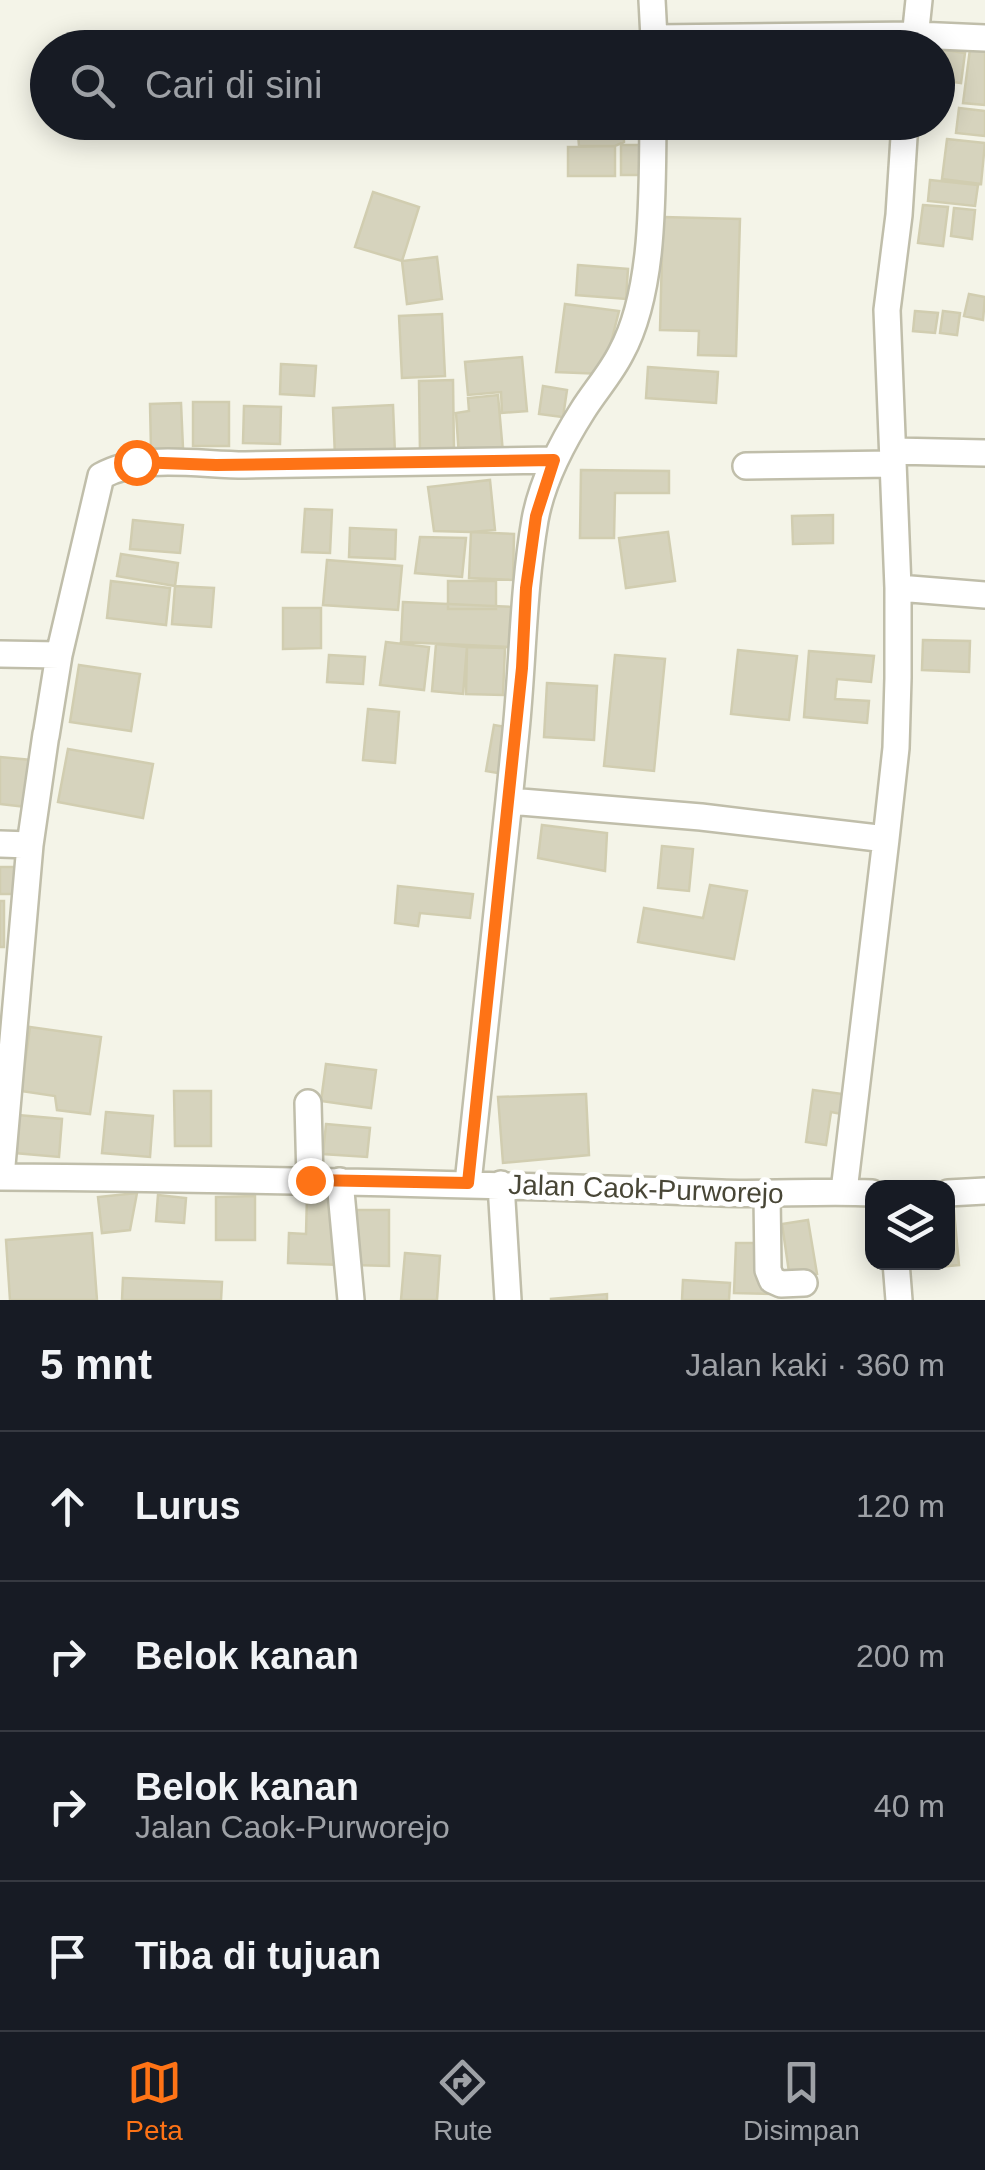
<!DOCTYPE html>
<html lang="id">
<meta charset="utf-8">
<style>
body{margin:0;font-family:Helvetica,sans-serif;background:#242831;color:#f1f3f6}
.controls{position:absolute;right:30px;bottom:30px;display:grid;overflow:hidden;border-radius:20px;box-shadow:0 5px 25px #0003}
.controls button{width:90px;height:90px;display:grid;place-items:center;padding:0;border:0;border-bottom:2px solid #363941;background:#171b24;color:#f1f3f6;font:50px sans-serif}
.stop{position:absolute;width:30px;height:30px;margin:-22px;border:8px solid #fe7316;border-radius:50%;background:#fff}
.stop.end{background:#fe7316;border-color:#fff;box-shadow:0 2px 10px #0008}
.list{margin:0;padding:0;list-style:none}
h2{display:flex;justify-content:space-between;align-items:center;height:130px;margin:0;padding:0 40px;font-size:42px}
h2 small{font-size:32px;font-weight:400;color:#9ea1a6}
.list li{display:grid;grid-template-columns:65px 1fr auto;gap:30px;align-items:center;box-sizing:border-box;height:150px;padding:0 40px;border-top:2px solid #363941}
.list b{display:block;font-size:38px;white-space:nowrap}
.list p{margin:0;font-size:32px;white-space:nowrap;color:#9ea1a6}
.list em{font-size:32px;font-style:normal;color:#9ea1a6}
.icon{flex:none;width:55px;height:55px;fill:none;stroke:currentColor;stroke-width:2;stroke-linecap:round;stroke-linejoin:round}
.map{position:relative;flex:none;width:985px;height:1300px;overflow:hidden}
.search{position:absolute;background:#171b24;box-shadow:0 5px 25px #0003;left:30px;right:30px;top:30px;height:110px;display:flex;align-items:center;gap:25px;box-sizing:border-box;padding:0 35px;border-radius:55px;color:#9ea1a6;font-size:38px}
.sheet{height:730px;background:#171b24}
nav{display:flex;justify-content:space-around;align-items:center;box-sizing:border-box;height:140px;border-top:2px solid #363941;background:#171b24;font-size:28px;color:#9ea1a6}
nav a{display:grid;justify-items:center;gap:5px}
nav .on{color:#fe7316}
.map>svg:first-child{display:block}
</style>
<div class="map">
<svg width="985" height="1300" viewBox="0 0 985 1300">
<rect width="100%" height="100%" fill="#f4f4e8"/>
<path fill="#d6d3bd" stroke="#d1cdb0" stroke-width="2.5" d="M938 49 965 53 961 83 938 80Z
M970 49 985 51V105L963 103Z
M959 108 985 111V136L956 133Z
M577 122H623L624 142 615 146H579Z
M729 122H771L772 131 730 135Z
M947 139 985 143 981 184 942 179Z
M621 145H648V175H621Z
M615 146V176H568V147Z
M930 180 978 185 975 206 928 201Z
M373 192 419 207 402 261 355 247Z
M923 205 948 207 943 246 918 243Z
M954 208 975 210 972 239 951 236Z
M663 217 740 219 736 356 698 355 699 331 660 330Z
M437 257 442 299 407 304 402 261Z
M578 265 628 269 626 299 576 295Z
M969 294 985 297 983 320 964 316Z
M565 304 619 311 603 374 556 372Z
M915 311 938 313 935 333 913 331Z
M943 311 960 313 957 335 940 333Z
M442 314 445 376 402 378 399 316Z
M522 357 527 411 502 413 501 392 468 395 465 362Z
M281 364 316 366 314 396 280 394Z
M648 367 718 372 716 403 646 398Z
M453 380 454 452 420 453 419 381Z
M543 386 567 390 563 417 539 414Z
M498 395 503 453 459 456 456 413 469 411 468 398Z
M193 402H229V446H193Z
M181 403 183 448 151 449 150 404Z
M393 405 395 454 335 457 333 408Z
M244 406 281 407 280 444 243 443Z
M581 470 669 471V493H615L614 538H580Z
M490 480 495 530 471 532 434 531 428 487Z
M305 509 332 510 330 553 302 552Z
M833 515V543L793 544 792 516Z
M133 520 183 525 180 553 130 549Z
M350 528 396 530 395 559 349 557Z
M471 532 514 534 513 580 469 578Z
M668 532 675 581 626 588 619 538Z
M420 537 466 538 462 577 415 573Z
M121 554 178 563 175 586 117 576Z
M327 560 402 566 398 610 323 605Z
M111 581 170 588 166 625 107 618Z
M448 581H496V609H448Z
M175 586 214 588 211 627 172 624Z
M403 602 513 607 511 647 401 642Z
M283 608H321V648L283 649Z
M923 640 970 641 969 672 922 670Z
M386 642 429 647 424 690 380 685Z
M436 644 467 647 463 694 432 691Z
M467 647 505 648 503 695 466 694Z
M738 650 797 656 789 720 731 714Z
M809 651 874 656 871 682 837 679 835 699 869 701 867 723 804 717Z
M329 655 365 657 363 684 327 682Z
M615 655 665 659 654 771 604 766Z
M79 665 140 674 131 731 70 722Z
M547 683 597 686 594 740 544 737Z
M368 709 399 712 395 763 363 760Z
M494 725 512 728 504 774 486 771Z
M68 749 153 764 143 818 58 802Z
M0 757 31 760 27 807 0 804Z
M542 825 607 833 605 871 538 858Z
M662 846 693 849 689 891 658 888Z
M0 867H15L16 894H0Z
M710 885 747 891 734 959 638 942 644 908 703 918Z
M398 886 473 894 470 918 420 913 418 926 395 923Z
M0 901H4V947H0Z
M30 1027 101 1037 90 1114 57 1110 55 1096 21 1091Z
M326 1064 376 1070 371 1108 321 1101Z
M813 1090 850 1095 847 1115 831 1112 826 1145 806 1142Z
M174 1091H211V1146H175Z
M586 1094 589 1155 503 1163 498 1097Z
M106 1112 153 1116 150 1157 102 1153Z
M18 1115 62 1119 59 1157 15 1153Z
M326 1124 370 1128 367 1157 323 1154Z
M137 1193 130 1230 102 1233 98 1197Z
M158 1195 186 1198 184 1223 156 1221Z
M307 1195 343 1196 341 1265 288 1263 289 1233 306 1234Z
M255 1196V1240H216V1197Z
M354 1210H389V1266L354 1265Z
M954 1211 959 1265 927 1268 926 1262H948V1212Z
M808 1220 817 1274 790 1279 782 1224Z
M92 1233 97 1300H10L6 1240Z
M736 1243H774L773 1294 734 1293Z
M405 1253 440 1256 437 1300H401Z
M123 1278 222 1282 221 1300H122Z
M683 1280 730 1283 729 1300H682Z
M607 1294V1300H551V1299Z"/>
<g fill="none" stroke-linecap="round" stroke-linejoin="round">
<g stroke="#c0beaa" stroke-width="30">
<path id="minor" d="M652 0 654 38 916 35 985 38
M914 48 919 0
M893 451 985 453
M746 466 893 464
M898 588 985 595
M0 654 59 655
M46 736 59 655 101 476C142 453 199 465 245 465 348 463 451 462 554 460
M509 801 701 817 886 839 844 1191
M886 839 896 748 898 678V588L887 310 899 215 905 122
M0 844 30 845
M308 1103 310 1180
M0 1177C240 1179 481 1184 721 1193 771 1195 822 1190 872 1193
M1 1177 30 845 46 734
M340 1181 351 1300
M468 1183C484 1033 501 882 516 731 523 661 523 590 535 520 542 481 562 443 583 410 595 391 611 373 621 353 655 291 652 192 653 122
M501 1184 508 1300
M948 1193 985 1191
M767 1194 768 1270 772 1280 781 1284 804 1283
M896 1262 899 1300"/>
</g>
<use href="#minor" stroke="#fff" stroke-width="25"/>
</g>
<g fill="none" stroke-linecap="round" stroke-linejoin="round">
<path stroke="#fe7316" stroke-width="12" d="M136 462 216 465 554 460 536 516 526 588 522 668 468 1183 310 1180"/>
</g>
<g text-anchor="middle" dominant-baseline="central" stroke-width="10" stroke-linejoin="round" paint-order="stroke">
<g font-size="28" fill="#484636" stroke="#fff">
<text transform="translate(646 1189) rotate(2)">Jalan Caok-Purworejo</text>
</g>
</g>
</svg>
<div class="controls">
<button><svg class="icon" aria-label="layers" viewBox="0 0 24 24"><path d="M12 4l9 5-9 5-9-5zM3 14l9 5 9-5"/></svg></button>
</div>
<div class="stop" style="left:136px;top:462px"></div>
<div class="stop end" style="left:310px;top:1180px"></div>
<div class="search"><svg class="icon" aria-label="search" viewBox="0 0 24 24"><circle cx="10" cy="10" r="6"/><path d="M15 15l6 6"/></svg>Cari di sini</div>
</div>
<section class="sheet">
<h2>5 mnt<small>Jalan kaki · 360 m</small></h2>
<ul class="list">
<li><svg class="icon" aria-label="ahead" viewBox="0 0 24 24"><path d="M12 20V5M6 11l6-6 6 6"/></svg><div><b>Lurus</b></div><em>120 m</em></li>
<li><svg class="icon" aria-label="right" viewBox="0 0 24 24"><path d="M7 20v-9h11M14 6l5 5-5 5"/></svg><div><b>Belok kanan</b></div><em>200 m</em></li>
<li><svg class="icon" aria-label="right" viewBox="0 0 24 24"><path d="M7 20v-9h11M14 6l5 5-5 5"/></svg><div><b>Belok kanan</b><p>Jalan Caok-Purworejo</p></div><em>40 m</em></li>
<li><svg class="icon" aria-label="arrive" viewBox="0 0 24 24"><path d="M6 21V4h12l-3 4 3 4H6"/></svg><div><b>Tiba di tujuan</b></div></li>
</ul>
</section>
<nav>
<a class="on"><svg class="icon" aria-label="map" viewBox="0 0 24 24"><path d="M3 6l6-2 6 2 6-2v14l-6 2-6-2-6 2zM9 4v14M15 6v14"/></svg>Peta</a>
<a><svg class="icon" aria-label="directions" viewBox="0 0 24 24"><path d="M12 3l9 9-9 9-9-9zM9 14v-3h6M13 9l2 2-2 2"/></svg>Rute</a>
<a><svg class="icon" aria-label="saved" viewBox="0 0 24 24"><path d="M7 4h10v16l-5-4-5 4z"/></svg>Disimpan</a>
</nav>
